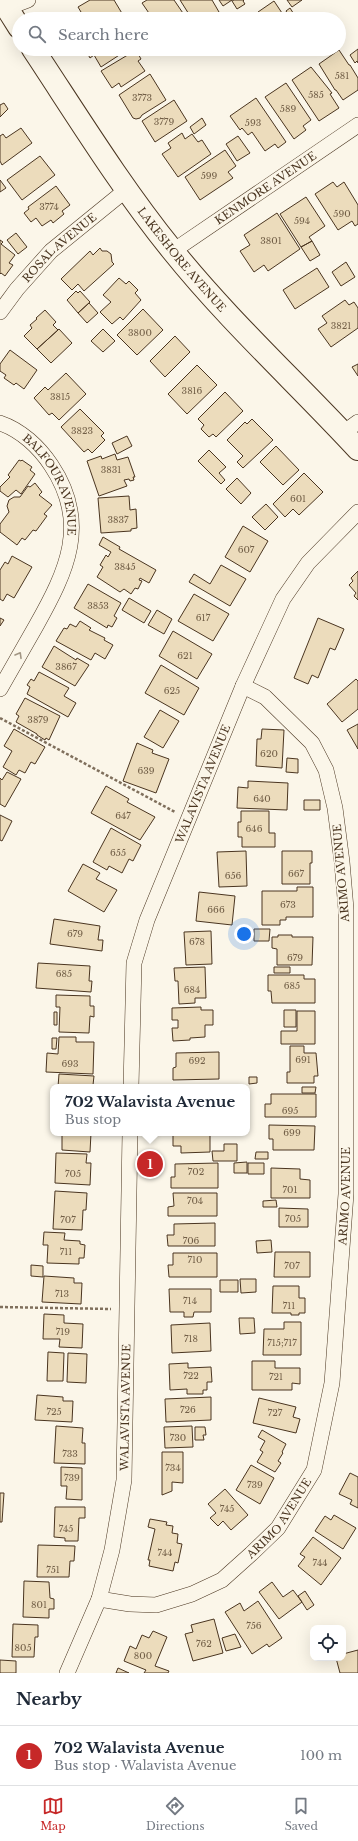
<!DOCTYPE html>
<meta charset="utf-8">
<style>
body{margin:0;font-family:"Libre Baskerville",serif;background:#f6f6f7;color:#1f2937}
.controls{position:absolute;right:12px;bottom:12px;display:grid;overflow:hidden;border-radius:8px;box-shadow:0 4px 16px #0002}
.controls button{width:36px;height:36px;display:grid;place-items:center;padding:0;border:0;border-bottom:1px solid #e0e1e3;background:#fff;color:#1f2937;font:20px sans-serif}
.you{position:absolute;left:244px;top:934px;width:14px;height:14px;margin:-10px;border:3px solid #fff;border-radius:50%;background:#1a73e8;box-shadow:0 0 0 6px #1a73e833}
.badge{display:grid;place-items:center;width:26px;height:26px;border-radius:50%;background:#c62828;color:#fff;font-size:13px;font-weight:700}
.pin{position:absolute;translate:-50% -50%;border:2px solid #fff;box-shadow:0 1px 4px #0006}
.popup{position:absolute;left:50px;top:1084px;width:200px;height:52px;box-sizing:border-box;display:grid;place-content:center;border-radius:8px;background:#fff;filter:drop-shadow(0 1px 3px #0005);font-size:13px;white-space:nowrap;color:#747a83}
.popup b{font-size:15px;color:#1f2937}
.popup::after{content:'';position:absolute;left:50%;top:100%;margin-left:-8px;border:8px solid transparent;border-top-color:#fff}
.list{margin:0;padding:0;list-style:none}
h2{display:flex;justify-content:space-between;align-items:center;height:52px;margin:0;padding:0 16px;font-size:17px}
h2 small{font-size:13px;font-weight:400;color:#747a83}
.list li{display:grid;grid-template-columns:26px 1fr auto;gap:12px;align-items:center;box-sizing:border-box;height:60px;padding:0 16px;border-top:1px solid #e0e1e3}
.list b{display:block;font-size:15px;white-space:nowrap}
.list p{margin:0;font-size:13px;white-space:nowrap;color:#747a83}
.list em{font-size:13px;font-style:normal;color:#747a83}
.icon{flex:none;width:22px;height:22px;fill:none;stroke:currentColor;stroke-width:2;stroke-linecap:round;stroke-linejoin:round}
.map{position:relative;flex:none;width:358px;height:1673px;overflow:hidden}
.search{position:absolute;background:#fff;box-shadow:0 4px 16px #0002;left:12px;right:12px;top:12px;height:44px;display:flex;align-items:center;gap:10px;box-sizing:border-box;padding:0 14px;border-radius:22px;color:#747a83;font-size:15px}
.sheet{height:112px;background:#fff}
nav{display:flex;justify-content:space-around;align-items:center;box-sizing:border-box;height:56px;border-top:1px solid #e0e1e3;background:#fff;font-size:11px;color:#747a83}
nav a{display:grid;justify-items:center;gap:2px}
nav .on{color:#c62828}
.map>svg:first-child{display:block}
</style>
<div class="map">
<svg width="358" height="1673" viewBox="0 0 358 1673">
<rect width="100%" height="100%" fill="#fbf6e9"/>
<path fill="#ecdcbc" stroke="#4a3520" d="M90 0H114L123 15 116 19H78L76 16 81 12 78 7Z
M147 0H174L187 19H153L142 3Z
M180 0H212L219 12 208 19H192Z
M219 0H232L223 6Z
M234 0H244L243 1 245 4 237 9 232 1Z
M287 0H302L292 7Z
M274 1 286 19H262L258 12Z
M290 8 297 19H291L286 11Z
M85 49H126L127 50 101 67 94 55 90 58Z
M358 49V63L357 61 355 63 350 55Z
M136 50 141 59 138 61 145 71 121 87 119 83 112 88 101 71Z
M339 50 349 65H350L358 78V90L343 100 336 90H335L319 64Z
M311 67 332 93 330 94 339 108 319 121 292 80Z
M150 74 166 100 142 115 140 118 136 119 133 118 119 95Z
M286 83 311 120 303 126 306 130 294 139 265 97Z
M256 98 286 142 278 148 275 144 265 151 252 132 248 135 242 128 240 130 230 116Z
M174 100 187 121 155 142 142 121Z
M4 103 8 109 0 117V105Z
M202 118 206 125 194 134 190 127Z
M21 128 32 143 2 165 0 161V136L3 134 6 138Z
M182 133 185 139 192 134 198 142 202 140 211 154 178 177 162 154 171 148 168 143Z
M238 136 250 153 237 161 226 144Z
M225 150 236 166 228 172 233 178 200 200 185 177Z
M40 156 55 175 22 200 7 180Z
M0 180 6 188 0 192Z
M333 182 337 187 344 182 358 205V224L355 226 352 221 338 230 315 194Z
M56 186 70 205 62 211 64 214 53 223 51 220 42 226 36 218 31 222 24 213 29 209 28 207Z
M306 197 325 226 309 237 312 241 301 247 280 214Z
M277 213 300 249 268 271 264 265 254 272 240 251 250 245 244 235Z
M16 233 27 247 18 254 7 240Z
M0 240 3 242 1 244 15 255 9 263 13 265 5 276 1 273 0 274Z
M312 241 320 255 310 261 301 247Z
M100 248 102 251H107L111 254 112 262 114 264 84 291 78 284 72 290 61 279 90 251 93 255Z
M346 262 355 277 341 286 332 272Z
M317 268 329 287 295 309 283 290Z
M119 278 126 284 129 281 138 290 135 293 141 300 123 320 120 317 112 324 100 312 111 302 103 295Z
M76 291 78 293 80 291 90 302 78 313 67 300Z
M345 300 349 305 354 302 358 308V328L331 347 318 329 327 323 322 316Z
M89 303 98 313 87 323 78 313Z
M143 309 163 330 137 355 117 335Z
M45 310 56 322 53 325 58 330 37 349 24 336 32 328 30 325 37 319 36 318Z
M59 329 72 343 51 363 37 349Z
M103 329 115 341 103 352 91 341Z
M175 336 190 352 165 377 150 361Z
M10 350 37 370 24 389 16 383 14 385 4 378 6 375 0 371V364Z
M358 364V376L352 367Z
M197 365 217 385 187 414 168 394Z
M66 373 86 394 59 420 52 413 49 415 34 398 45 387 48 390Z
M225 392 243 411 216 437 213 434 209 437 201 429 204 425 198 419Z
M80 409 104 433 101 436 105 440 92 453 88 449 84 452 61 427Z
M252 419 273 440 243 468 237 462 243 456 227 440 245 422 247 424Z
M127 436 132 446 117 454 112 443Z
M276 446 299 470 283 485 260 462Z
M209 450 226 467 219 473 225 480 221 484 198 461Z
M115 454 117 460 128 457 135 477H133L134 480 130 481 129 479 124 480 127 486 99 496 87 461 101 456 102 459Z
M19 460 21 461 22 460 32 467 30 470 35 474 21 494 16 490 8 497 0 491V487L10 477 8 475Z
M304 473 323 492 299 515 293 509 285 517 273 504Z
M237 478 251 493 241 504 226 489Z
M35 483 42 492 39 495 52 505 44 514 47 516 36 531 33 530 25 540 22 538 17 545 0 532V524L9 512 7 506 9 500 14 497H20L28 486 30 487Z
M129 496 130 510 136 509 137 528 131 529V531L101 533 98 498Z
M266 504 278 517 265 530 252 517Z
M243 526 268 541 250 572 225 557Z
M103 537 120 547 119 549 156 570 149 583 140 578 139 580 142 581 138 589 135 588 131 594 124 589 120 592 97 577 103 567 100 565 106 555 108 557 111 552 99 545Z
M12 556 32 567 14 598 7 594 3 601 0 599V570L5 562 8 564Z
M221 565 246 579 230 606 189 582 194 574 210 584Z
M358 571V600L354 596 356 593 349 585 353 581 351 578Z
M88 584 121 603 114 616 117 618 112 627 108 625 107 628 74 608Z
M194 594 229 614 213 641 178 621Z
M129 598 151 611 144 623 122 610Z
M157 610 172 619 164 634 148 625Z
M0 618 4 620 0 626Z
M318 618 344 629 335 650 330 648 318 678 312 675 308 684 294 678Z
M80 621 91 628 89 630 105 638 104 640 113 645 105 659 95 653 91 660 56 641 64 628 67 629 70 624 76 627Z
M173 631 212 654 197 679 159 656Z
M54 646 76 660 77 658 89 665 75 686 42 667Z
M161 665 199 688 184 715 145 693Z
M39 672 69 688 64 696 76 703 68 717 27 694 30 687 27 685 31 679 34 681Z
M356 679 358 681V709L342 722 327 704Z
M25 698 60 716 49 740 46 738 45 740 37 735V734L16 722 19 716 16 714Z
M160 710 179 721 163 748 144 737Z
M358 724V749L347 730Z
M14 729 45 747 35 764 31 762 25 773 19 770 16 775 3 767 12 751 4 746Z
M262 729 284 730 282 768 256 766 257 739H261Z
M137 743 153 750 152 753 169 759 156 793 123 781Z
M287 758 298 759V773L286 772Z
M7 772 21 779 5 807 0 804V778L2 780Z
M248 781 288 783 287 810 237 808 238 787 248 788Z
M106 786 129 799 127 802 155 817 140 840 91 813Z
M304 800H320V810H304Z
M241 811H269V833H275V847H242V837H238V822H241Z
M0 815 12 821 2 841 0 840Z
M111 828 141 845 133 861 129 859 122 873 109 866 107 870 93 862Z
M246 851 247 886 219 887 217 852Z
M282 851H312V863H310V884H282Z
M83 864 100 873 96 879 117 890 104 912 68 891Z
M297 887H313V917H286V920H280V925H262V891H297Z
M199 892 235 896 232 925 196 921Z
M54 919 100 926 98 940H103L102 951 50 944Z
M254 929H270L269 941H254Z
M211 931 212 964 186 965 184 932Z
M278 935H292V937H313L312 965H277V949L272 948V937H278Z
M38 963 90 966 89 981H92L91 992 36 988Z
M205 967 206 998H195V1003L179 1004 178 981H175L174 968Z
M274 967H290V973H274Z
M268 975H304V979H315V1003H272L271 991H268Z
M56 995 90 996V1006H94V1017L90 1016 89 1033 59 1032 60 1007H56Z
M201 1007V1010H213V1025H205V1037L190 1038V1040L173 1041 172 1028H178V1020H172V1008Z
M284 1010H296V1027H284Z
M297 1011H315V1044H281V1031H297Z
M54 1012H57V1025H54Z
M59 1037H76V1042H94L93 1074 46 1072 47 1053 58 1054Z
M52 1038H57L56 1049H52Z
M290 1046H304V1053H316L318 1076H314V1083H287V1072H290Z
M219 1052V1079L173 1080V1068L176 1067V1053Z
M59 1074 94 1076 93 1085 99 1086V1087H58Z
M249 1077H257V1083L249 1084Z
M302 1087H316L315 1093H302Z
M271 1094H316V1117H265V1104H271Z
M269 1125 315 1126 314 1150H273V1139H269Z
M58 1133H91L90 1152 62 1150V1135H58Z
M173 1133H210V1152L181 1153V1146H173Z
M224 1144H237V1161H213L212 1151H224Z
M256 1152H268V1159H255Z
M56 1153 87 1154 86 1163H91L90 1185 55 1183Z
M247 1162V1173H234V1163Z
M218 1163V1188H171V1177H175V1164Z
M248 1163H264V1174H248Z
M271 1168 300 1169V1179L310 1180V1198H271Z
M55 1191 87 1193 86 1210H83L82 1230 53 1229Z
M173 1193H217V1216H168V1207L174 1206Z
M276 1200 277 1207H263V1201Z
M279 1208 308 1209V1227H279Z
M215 1223V1246H168L167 1235H174V1224Z
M44 1232 65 1233 64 1240 80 1241V1244L85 1245 84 1258H79V1264L47 1263 48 1245H43Z
M271 1240 272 1252 257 1253 256 1241Z
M275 1252H310V1277H274Z
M173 1253H217V1277H169L168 1265H173Z
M31 1265 43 1266V1277L31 1276Z
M44 1276 74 1278V1283H82L81 1304 42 1302Z
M240 1279H256V1292L241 1293Z
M220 1280H238V1292H220Z
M273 1286H299V1298H305V1313H299V1315H291V1313H272Z
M169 1289H211V1312H194L193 1317H184V1312H170Z
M44 1314 64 1315V1323L83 1324 82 1348 59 1347 60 1339H43Z
M239 1318H254L255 1333 240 1334Z
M284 1322H301V1355H263L264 1329H284Z
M210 1323 211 1351 172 1353 171 1325Z
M48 1352 64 1353 63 1381H47Z
M68 1353 87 1354 86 1383 67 1382Z
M252 1361H275V1368H300V1384L292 1383V1390H252Z
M188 1363V1368L211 1367 212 1382H207V1390H203V1394H187V1389L170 1390 169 1364Z
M37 1395 63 1397V1401H73L72 1422 35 1420Z
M211 1397V1420L166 1422 165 1399Z
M259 1398 296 1407 293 1417 300 1419 296 1433 253 1423Z
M56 1426 83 1428 82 1443H85V1464L54 1463Z
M192 1426 193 1447 165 1448 164 1427Z
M195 1427H205L206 1435H203L204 1440H195Z
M262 1430 286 1444 282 1452 283 1453 278 1461 281 1463 275 1472 257 1462 263 1452 260 1450 265 1441 258 1437Z
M162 1452H183V1483L172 1482V1491L162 1495Z
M251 1465 274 1478 260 1504 236 1490Z
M61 1467 82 1468V1500L66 1499 67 1486H61Z
M350 1473 358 1477V1508L350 1504 352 1500 339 1494Z
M225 1489 248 1515 231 1530 223 1521 218 1526 210 1518 216 1513 208 1504Z
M0 1493H4L2 1522H0Z
M55 1507H85V1518H79L78 1541H65V1538L54 1537Z
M334 1515 356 1528 343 1549 315 1531 325 1516 331 1520Z
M150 1519 167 1522 166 1525 173 1526 172 1533 178 1534 177 1543 182 1544 178 1563 175 1562 173 1571 149 1566 150 1560H148L155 1529 148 1527Z
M313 1537 341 1558 321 1585 298 1566 305 1557 300 1554Z
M38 1545 75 1546 74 1561H70L69 1577H37Z
M24 1581 49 1582 50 1598 54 1599V1609H49V1618L23 1617Z
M272 1582 283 1597 293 1590 302 1602 279 1619 259 1592Z
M305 1591 314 1605 307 1610 298 1596Z
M258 1601 282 1638 269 1647 267 1644 252 1654 225 1612 240 1603 244 1611Z
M214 1619 223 1653 193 1661 185 1634 193 1632 191 1625Z
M13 1624 38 1625V1637H35L34 1657H12Z
M153 1631 167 1637 155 1666 169 1671 168 1673H144L146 1670 124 1661 130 1646 136 1649 142 1635 149 1638Z
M235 1634 241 1647 226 1651 222 1638Z
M358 1650V1673H340L336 1658H343V1654Z
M0 1660 16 1661V1673H0Z
M118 1668 129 1673H116Z"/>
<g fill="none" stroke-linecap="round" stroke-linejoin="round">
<g stroke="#4a3520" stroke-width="16">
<g id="street">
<path d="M7 8 28 0"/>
<path id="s1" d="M173 251 358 125"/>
<path id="s2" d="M0 312 17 289 51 251 126 190"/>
<path id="s3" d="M0 423C21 430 39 447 51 465 90 523 67 571 36 626 24 647 12 668 0 689"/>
<path d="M343 433 358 422"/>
<path id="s4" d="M131 1087 134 963 147 920 243 686 283 599 308 563 358 512"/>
<path id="s5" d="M99 1599 130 1604 156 1605 192 1594 222 1580 251 1554 278 1528 314 1470 332 1383 346 1194V909L342 862 335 808 326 770 312 743 265 697 243 686"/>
<path id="s6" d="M67 1673 99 1599 112 1550 124 1480 130 1133"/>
</g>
</g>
<g stroke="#4a3520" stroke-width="24">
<g id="secondary">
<path d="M2 0 19 27"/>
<path id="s7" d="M33 49C78 117 121 187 172 250 229 321 296 382 358 449"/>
</g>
</g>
<path stroke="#7f6f5c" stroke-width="2.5" stroke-dasharray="3 2" stroke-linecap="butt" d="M0 718 175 812
M0 1307 111 1309"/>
<use href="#street" stroke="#fbf6e9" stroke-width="15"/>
<use href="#secondary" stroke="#fbf6e9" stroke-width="22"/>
</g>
<defs><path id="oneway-chevron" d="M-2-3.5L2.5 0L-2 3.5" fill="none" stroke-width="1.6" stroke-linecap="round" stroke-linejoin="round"/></defs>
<use stroke="#a29684" href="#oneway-chevron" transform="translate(19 655) rotate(-60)"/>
<g text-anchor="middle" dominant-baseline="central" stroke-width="3" stroke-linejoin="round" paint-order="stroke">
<g font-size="9" fill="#725f47">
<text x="342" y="75">581</text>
<text x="316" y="94">585</text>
<text x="142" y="97">3773</text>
<text x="288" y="108">589</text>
<text x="164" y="121">3779</text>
<text x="253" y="122">593</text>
<text x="209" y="175">599</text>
<text x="49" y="206">3774</text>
<text x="342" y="213">590</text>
<text x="302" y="220">594</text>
<text x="271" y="240">3801</text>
<text x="341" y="325">3821</text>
<text x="140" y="332">3800</text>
<text x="192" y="390">3816</text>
<text x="60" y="396">3815</text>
<text x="82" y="430">3823</text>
<text x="111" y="469">3831</text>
<text x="298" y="498">601</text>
<text x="118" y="519">3837</text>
<text x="246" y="549">607</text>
<text x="125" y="566">3845</text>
<text x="98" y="605">3853</text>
<text x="203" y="617">617</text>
<text x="185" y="655">621</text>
<text x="66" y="666">3867</text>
<text x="172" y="690">625</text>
<text x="38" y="719">3879</text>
<text x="269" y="753">620</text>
<text x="146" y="770">639</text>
<text x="262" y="798">640</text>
<text x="123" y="815">647</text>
<text x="254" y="828">646</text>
<text x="118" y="852">655</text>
<text x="296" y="873">667</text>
<text x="233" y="875">656</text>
<text x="288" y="904">673</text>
<text x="216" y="909">666</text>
<text x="75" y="933">679</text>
<text x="197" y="941">678</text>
<text x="295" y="957">679</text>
<text x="64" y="973">685</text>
<text x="292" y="985">685</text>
<text x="192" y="989">684</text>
<text x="303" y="1059">691</text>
<text x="197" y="1060">692</text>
<text x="70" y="1063">693</text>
<text x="290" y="1110">695</text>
<text x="292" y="1132">699</text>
<text x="196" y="1171">702</text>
<text x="73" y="1173">705</text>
<text x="290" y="1189">701</text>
<text x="195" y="1200">704</text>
<text x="293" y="1218">705</text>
<text x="68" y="1219">707</text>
<text x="191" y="1240">706</text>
<text x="66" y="1251">711</text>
<text x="195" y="1259">710</text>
<text x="292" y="1265">707</text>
<text x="62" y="1293">713</text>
<text x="190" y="1300">714</text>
<text x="289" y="1305">711</text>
<text x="63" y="1331">719</text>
<text x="191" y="1338">718</text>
<text x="282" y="1342">715;717</text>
<text x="191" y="1375">722</text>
<text x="276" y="1376">721</text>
<text x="188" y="1409">726</text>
<text x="54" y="1411">725</text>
<text x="275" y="1412">727</text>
<text x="178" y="1437">730</text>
<text x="70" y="1453">733</text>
<text x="173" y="1467">734</text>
<text x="72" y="1477">739</text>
<text x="255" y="1484">739</text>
<text x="227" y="1508">745</text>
<text x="66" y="1528">745</text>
<text x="165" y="1552">744</text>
<text x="320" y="1562">744</text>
<text x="53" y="1569">751</text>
<text x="39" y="1604">801</text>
<text x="254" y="1625">756</text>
<text x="204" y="1643">762</text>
<text x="23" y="1647">805</text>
<text x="143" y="1655">800</text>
</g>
<g font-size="11" fill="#4a3520" stroke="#fbf6e9">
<text stroke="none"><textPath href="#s1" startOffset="112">KENMORE AVENUE</textPath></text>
<text stroke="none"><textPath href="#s2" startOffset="88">ROSAL AVENUE</textPath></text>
<text stroke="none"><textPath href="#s7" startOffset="258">LAKESHORE AVENUE</textPath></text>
<text stroke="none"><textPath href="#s3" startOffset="85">BALFOUR AVENUE</textPath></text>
<text stroke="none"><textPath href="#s4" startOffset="316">WALAVISTA AVENUE</textPath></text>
<text transform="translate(341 873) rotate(-95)">ARIMO AVENUE</text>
<text stroke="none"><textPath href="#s5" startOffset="549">ARIMO AVENUE</textPath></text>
<text stroke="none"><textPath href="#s6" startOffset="275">WALAVISTA AVENUE</textPath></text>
<text stroke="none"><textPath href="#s5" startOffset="213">ARIMO AVENUE</textPath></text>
</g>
</g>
</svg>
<div class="controls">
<button><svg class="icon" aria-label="locate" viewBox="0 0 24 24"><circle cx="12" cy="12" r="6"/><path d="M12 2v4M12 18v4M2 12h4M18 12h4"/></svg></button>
</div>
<div class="you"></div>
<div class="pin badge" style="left:150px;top:1164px">1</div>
<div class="popup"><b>702 Walavista Avenue</b>Bus stop</div>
<div class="search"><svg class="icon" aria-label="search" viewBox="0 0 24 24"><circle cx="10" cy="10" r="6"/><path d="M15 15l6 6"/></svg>Search here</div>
</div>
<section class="sheet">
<h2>Nearby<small></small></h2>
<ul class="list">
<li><span class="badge">1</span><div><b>702 Walavista Avenue</b><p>Bus stop · Walavista Avenue</p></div><em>100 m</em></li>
</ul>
</section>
<nav>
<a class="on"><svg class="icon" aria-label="map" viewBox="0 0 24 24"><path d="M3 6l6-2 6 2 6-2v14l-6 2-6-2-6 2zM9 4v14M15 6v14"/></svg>Map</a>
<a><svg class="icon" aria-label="directions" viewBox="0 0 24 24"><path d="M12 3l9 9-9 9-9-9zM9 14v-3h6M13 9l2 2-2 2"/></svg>Directions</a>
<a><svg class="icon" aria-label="saved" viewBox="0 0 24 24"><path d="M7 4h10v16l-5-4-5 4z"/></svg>Saved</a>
</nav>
